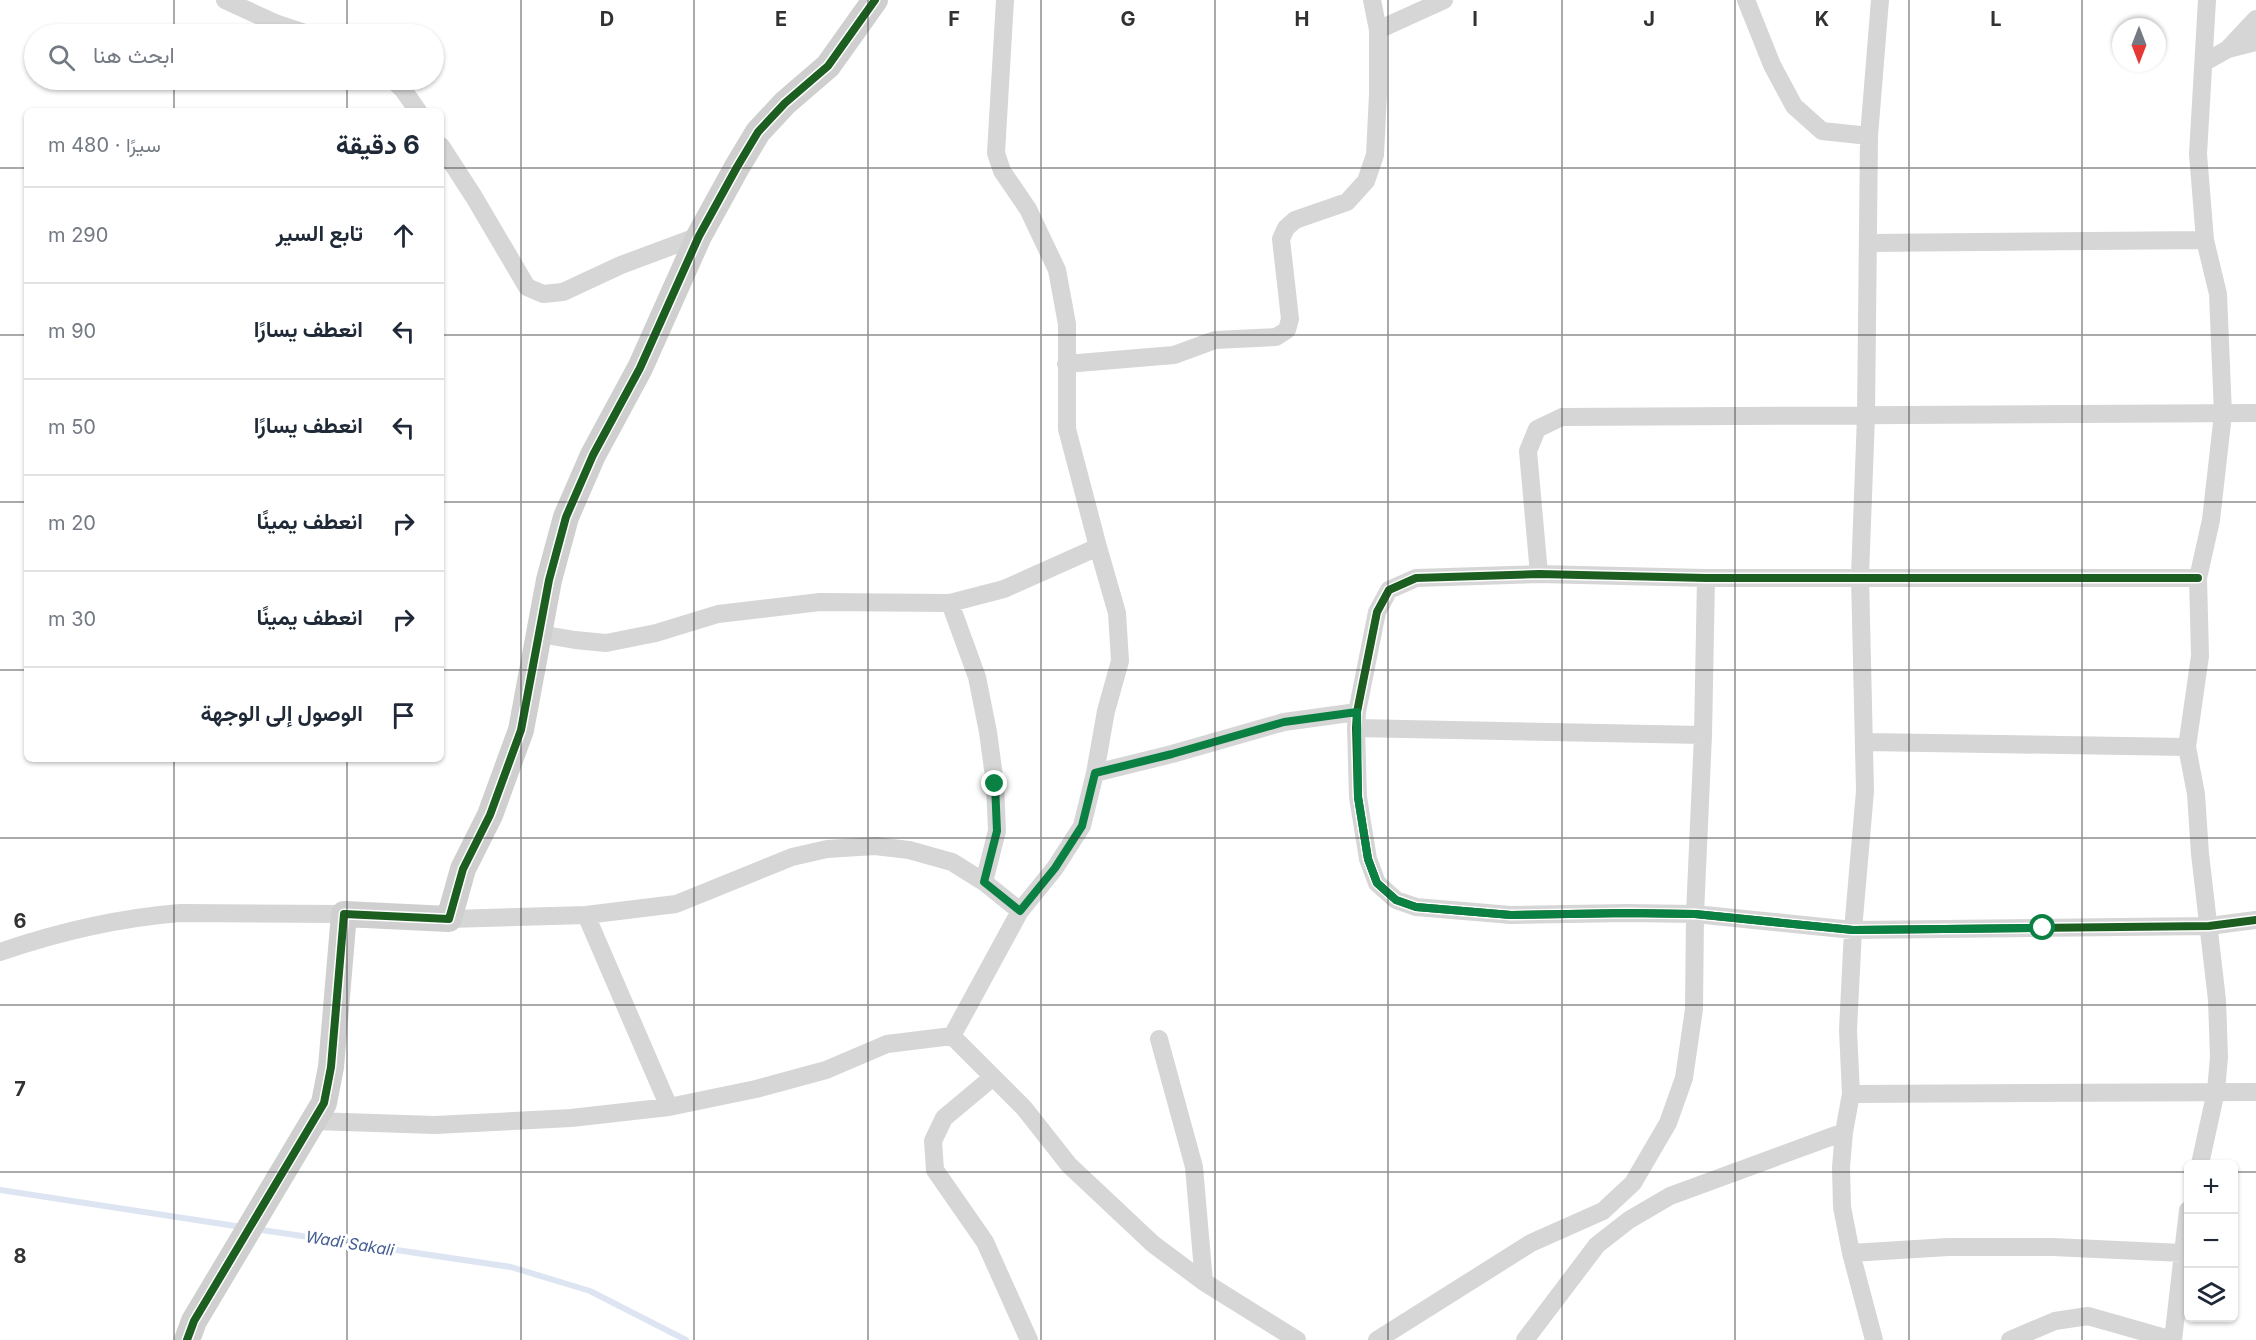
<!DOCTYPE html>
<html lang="ar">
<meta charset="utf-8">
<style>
body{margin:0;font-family:Inter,Vazirmatn,sans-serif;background:#f2f2f3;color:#1f2937;direction:rtl}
.controls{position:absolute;right:18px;bottom:18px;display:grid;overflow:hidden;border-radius:9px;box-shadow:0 2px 4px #0004}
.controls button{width:54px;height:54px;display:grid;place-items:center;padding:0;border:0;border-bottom:2px solid #e0e1e3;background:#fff;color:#1f2937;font:30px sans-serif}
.compass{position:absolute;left:2112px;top:18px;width:54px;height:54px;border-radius:50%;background:#fff;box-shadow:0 2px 4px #0004;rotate:180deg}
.stop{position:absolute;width:18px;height:18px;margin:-14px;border:4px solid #0b8043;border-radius:50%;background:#fff}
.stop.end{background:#0b8043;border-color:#fff;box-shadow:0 2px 6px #0008}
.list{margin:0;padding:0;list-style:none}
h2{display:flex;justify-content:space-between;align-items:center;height:78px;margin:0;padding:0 24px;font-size:26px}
h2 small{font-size:20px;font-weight:400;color:#747a83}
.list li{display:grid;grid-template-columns:39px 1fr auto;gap:18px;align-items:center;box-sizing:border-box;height:96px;padding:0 24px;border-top:2px solid #e0e1e3}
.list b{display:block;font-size:22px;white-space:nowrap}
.list em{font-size:20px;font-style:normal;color:#747a83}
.icon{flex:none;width:33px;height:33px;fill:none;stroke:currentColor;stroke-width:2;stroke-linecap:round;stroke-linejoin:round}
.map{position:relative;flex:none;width:2256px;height:1340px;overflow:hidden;direction:ltr}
.search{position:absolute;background:#fff;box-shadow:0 2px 4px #0004;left:24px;top:24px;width:420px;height:66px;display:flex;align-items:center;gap:15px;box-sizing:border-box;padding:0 21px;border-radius:33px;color:#747a83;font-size:22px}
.panel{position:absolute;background:#fff;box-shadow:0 2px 4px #0004;left:24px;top:108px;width:420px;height:654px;border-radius:9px;direction:rtl}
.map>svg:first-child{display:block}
</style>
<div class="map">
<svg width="2256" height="1340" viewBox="0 0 2256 1340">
<rect width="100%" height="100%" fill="#fff"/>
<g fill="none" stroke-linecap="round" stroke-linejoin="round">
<path stroke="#dde4f2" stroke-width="6" d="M0 1190 242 1227
M255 1229 511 1267 590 1291 686 1340"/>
<path stroke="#d6d6d6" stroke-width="18" d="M225 0 275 23 308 34
M1746 0 1772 65 1794 106 1822 131 1869 136
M1378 30 1444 0
M2228 49 2256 19
M2205 62 2228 49 2256 42
M393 80 404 91 418 111
M441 146 474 197 527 287 543 294 563 292 621 265 699 236
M1869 243 2205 240
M1066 364 1174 355 1215 340 1276 337 1287 330 1290 319 1281 239 1286 228 1295 220 1347 202 1366 181 1375 155 1378 94V30L1372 0
M1539 574 1528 451 1537 429 1562 417 2256 413
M2198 578H1706L1539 574 1416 578 1389 590 1377 612 1357 712 1356 728 1358 797 1368 859 1377 883 1396 900 1416 907 1511 915 1627 913 1695 914 1853 930 2209 926 2256 920
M950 603 977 677 988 732 995 784 997 831 984 882
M540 634 575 640 606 643 656 633 718 614 820 602 950 603 1004 589 1098 547
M1356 728 1703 735
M1865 742 2187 747
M1095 773 1172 754 1284 722 1357 712
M586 915 669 1107
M449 919 586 915 676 904 792 857 827 849 875 846 909 850 952 862 984 882 1020 911
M0 952C58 932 119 918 180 913L344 914
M952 1036 1020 911 1055 868 1082 826 1095 773 1106 711 1120 661 1117 613 1098 547 1067 429V324L1057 270 1028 209 1002 171 996 153 1005 0
M952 1036 1024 1108 1069 1165 1153 1244 1204 1282 1297 1340
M1159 1039 1194 1167 1204 1282
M993 1077 944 1118 933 1141 935 1170 985 1242 1029 1340
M1851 1094 2256 1092
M314 1121 435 1125 571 1118 669 1107 756 1089 826 1070 887 1044 952 1036
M2200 1164 2216 1091 2219 1057 2217 1000 2200 854 2196 794 2187 747 2200 656 2198 578 2211 520 2223 414 2218 294 2205 240 2198 154 2207 0
M1851 1253 1948 1247H2053L2182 1253
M1377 1340 1531 1243 1603 1211 1633 1183 1668 1123 1684 1078 1694 1009 1695 914 1703 735 1706 578
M1525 1340 1597 1245 1629 1220 1670 1196 1844 1132
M1874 1340 1851 1253 1842 1207 1841 1167 1844 1132 1851 1094 1848 1030 1853 930 1865 791 1860 576 1866 416 1869 136 1880 0
M2010 1340 2055 1321 2088 1316 2172 1340
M2173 1340 2188 1210"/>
<path stroke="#cfcfcf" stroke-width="26" d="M187 1340 194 1321 324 1103 331 1067 344 914 449 919 463 869 490 815 521 730 549 580 566 517 593 455 640 368 699 236 737 167 758 132 785 103 828 66 875 0"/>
<g stroke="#fff" stroke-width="11">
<path id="cycleway" d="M2198 578H1706L1539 574 1416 578 1389 590 1377 612 1357 712 1356 728 1358 797 1368 859 1377 883 1396 900 1416 907 1511 915 1627 913 1695 914 1853 930 2209 926 2256 920
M187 1340 194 1321 324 1103 331 1067 344 914 449 919 463 869 490 815 521 730 549 580 566 517 593 455 640 368 699 236 737 167 758 132 785 103 828 66 875 0"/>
</g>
<use href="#cycleway" stroke="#1b5e20" stroke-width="8"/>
</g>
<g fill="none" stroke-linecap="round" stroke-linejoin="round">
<path stroke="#0b8043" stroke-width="8" d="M995 784 997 831 984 882 1020 911 1055 868 1082 826 1095 773 1172 754 1284 722 1357 712 1358 797 1368 859 1377 883 1396 900 1416 907 1511 915 1628 913 1695 914 1853 930 2043 928"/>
</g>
<path fill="none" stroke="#323232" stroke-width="1.5" stroke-opacity="0.55" d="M174 0V34M347 0V34M521 0V1340M694 0V1340M868 0V1340M1041 0V1340M1215 0V1340M1388 0V1340M1562 0V1340M1735 0V1340M1909 0V1340M2082 0V1340M174 80V111M347 80V111M0 168H27M441 168H2256M0 335H27M441 335H2256M0 502H27M441 502H2256M0 670H27M441 670H2256M174 759V1340M347 759V1340M0 838H2256M0 1005H2256M0 1172H2188M2234 1172H2256"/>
<g text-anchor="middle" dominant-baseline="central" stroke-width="6" stroke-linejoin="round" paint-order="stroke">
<g font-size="16" font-style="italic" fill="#425d92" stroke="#fff">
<text transform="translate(350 1243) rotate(9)">Wadi Sakali</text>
</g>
</g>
<g font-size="20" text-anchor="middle" font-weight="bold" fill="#323232" stroke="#fff" stroke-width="6" stroke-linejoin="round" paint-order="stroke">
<text x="607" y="26">D</text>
<text x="781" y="26">E</text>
<text x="954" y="26">F</text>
<text x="1128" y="26">G</text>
<text x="1302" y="26">H</text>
<text x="1475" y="26">I</text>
<text x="1649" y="26">J</text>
<text x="1822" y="26">K</text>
<text x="1996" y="26">L</text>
<text x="20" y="928">6</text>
<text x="20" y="1096">7</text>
<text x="20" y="1263">8</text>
</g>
</svg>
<div class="controls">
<button>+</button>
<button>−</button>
<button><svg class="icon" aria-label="layers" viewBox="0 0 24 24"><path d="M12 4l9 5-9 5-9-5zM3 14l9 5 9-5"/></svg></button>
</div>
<svg class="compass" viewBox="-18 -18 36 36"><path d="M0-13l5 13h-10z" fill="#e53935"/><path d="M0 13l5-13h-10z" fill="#747a83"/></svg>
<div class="stop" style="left:2043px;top:928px"></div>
<div class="stop end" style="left:995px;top:784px"></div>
<div class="search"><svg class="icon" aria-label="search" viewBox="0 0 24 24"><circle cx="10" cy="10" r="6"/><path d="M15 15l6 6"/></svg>ابحث هنا</div>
<section class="panel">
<h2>6 دقيقة<small>سيرًا · 480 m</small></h2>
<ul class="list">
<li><svg class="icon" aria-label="ahead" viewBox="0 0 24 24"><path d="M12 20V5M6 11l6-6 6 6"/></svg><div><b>تابع السير</b></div><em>290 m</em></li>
<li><svg class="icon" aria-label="left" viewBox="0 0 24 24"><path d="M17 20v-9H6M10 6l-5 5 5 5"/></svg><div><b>انعطف يسارًا</b></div><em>90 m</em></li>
<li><svg class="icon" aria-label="left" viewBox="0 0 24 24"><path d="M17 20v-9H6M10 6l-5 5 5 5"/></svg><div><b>انعطف يسارًا</b></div><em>50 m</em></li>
<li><svg class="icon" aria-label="right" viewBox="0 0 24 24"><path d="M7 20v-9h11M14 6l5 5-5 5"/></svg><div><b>انعطف يمينًا</b></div><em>20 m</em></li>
<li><svg class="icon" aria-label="right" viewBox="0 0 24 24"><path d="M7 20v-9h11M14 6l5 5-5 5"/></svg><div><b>انعطف يمينًا</b></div><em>30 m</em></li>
<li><svg class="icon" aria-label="arrive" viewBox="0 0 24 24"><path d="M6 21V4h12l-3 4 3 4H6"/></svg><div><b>الوصول إلى الوجهة</b></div></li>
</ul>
</section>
</div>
